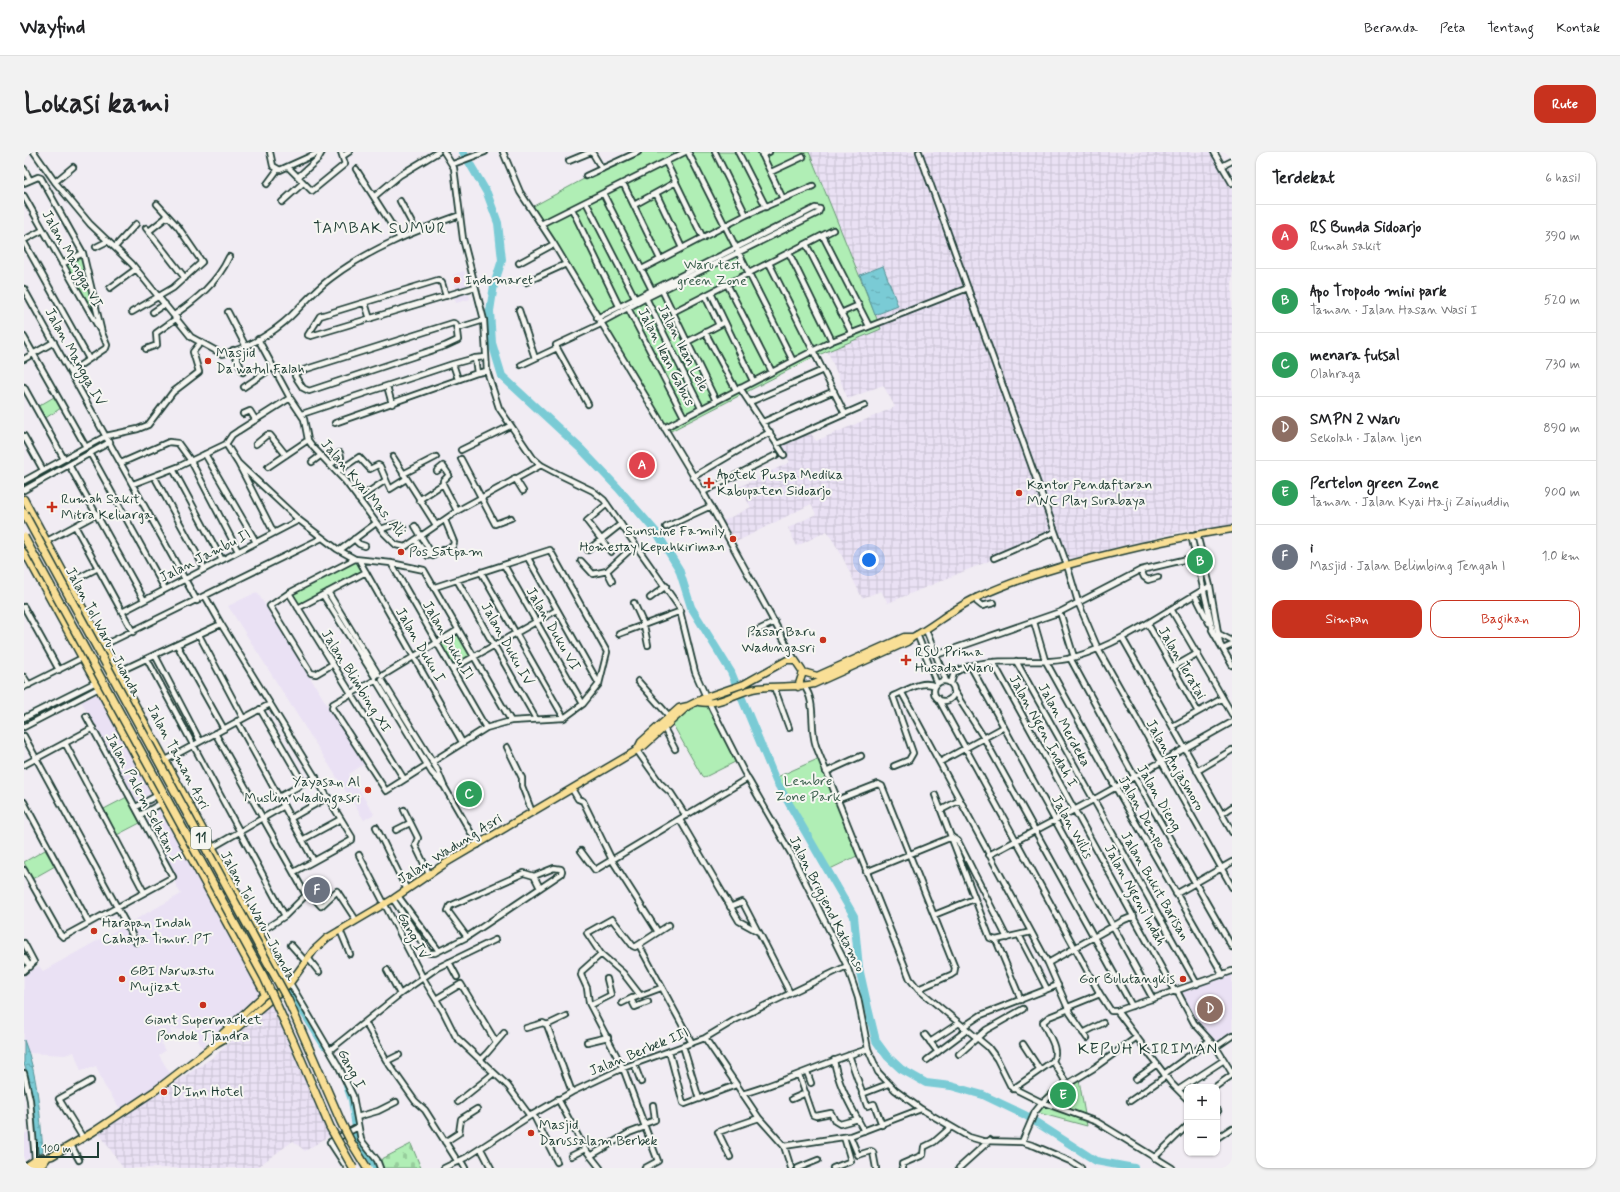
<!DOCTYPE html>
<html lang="id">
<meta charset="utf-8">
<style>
body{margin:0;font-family:Mynerve,sans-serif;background:#f2f2f2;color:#202124}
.controls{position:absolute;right:12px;bottom:12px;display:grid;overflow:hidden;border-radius:8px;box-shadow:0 1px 3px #0004}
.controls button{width:36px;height:36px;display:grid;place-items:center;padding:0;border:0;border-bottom:1px solid #e0e0e0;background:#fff;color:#202124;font:20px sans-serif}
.scale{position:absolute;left:12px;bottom:10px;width:63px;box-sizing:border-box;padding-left:4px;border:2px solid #1f3d34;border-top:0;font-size:11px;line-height:14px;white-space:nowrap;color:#1f3d34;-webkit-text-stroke:3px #f6f6f2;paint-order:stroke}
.you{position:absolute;left:845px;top:408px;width:14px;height:14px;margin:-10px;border:3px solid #fff;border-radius:50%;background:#1a73e8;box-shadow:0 0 0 6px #1a73e833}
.badge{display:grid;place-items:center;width:26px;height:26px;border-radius:50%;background:#c8321e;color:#fff;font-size:13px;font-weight:700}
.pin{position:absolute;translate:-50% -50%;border:2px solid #fff;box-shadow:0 1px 4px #0006}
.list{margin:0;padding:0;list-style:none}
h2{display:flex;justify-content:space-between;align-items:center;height:52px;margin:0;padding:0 16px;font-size:17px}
h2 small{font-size:13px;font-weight:400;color:#757577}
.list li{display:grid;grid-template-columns:26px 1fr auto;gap:12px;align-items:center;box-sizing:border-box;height:64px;padding:0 16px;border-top:1px solid #e0e0e0}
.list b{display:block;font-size:15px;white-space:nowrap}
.list p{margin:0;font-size:13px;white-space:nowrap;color:#757577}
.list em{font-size:13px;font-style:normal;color:#757577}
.actions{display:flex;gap:8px;padding:12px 16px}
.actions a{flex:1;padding:9px 0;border:1px solid #c8321e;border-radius:12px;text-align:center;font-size:14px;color:#c8321e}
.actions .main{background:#c8321e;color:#fff}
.map{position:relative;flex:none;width:1208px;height:1016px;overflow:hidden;border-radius:12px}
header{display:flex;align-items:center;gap:24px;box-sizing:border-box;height:56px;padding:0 20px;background:#fff;border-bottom:1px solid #e0e0e0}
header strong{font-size:19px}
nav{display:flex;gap:22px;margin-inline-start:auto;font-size:14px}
.intro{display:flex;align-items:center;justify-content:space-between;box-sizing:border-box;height:96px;padding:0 24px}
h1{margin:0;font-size:28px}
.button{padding:10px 18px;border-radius:12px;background:#c8321e;color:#fff;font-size:14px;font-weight:700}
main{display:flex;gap:24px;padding:0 24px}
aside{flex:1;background:#fff;border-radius:12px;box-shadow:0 1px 3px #0004}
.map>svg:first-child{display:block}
</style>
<header>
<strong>Wayfind</strong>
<nav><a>Beranda</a><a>Peta</a><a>Tentang</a><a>Kontak</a></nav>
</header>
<div class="intro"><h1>Lokasi kami</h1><a class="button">Rute</a></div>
<main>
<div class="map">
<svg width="1208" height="1016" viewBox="0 0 1208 1016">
<defs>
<pattern id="industrial-grid" width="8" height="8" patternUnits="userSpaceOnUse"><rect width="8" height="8" fill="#eae1f4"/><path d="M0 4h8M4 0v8" fill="none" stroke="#c8c2d2"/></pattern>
<pattern id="cemetery-stones" width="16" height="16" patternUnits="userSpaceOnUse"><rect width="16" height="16" fill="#b0eeb5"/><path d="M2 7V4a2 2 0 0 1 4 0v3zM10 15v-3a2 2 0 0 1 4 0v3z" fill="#97cd9c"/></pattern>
<pattern id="water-ripples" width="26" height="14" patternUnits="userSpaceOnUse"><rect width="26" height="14" fill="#7acbd5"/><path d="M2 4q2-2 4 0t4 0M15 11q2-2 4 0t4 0" fill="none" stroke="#63a6ae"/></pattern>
</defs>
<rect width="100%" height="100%" fill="#f1ecf3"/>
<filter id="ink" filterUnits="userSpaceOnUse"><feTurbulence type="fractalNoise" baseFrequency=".025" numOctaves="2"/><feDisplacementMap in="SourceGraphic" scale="8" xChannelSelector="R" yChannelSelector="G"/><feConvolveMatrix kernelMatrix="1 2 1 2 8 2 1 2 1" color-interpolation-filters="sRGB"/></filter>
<g filter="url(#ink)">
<path fill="#eae1f4" d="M440 119 446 147 432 151 428 139 432 138 429 123Z
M233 440 340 612 325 622 350 662 340 668 204 454Z
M71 536 243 841 184 886 179 897 171 883 165 878 146 877 149 887 137 891 141 899 135 903 147 923 97 958 80 933 72 914 57 919 50 900 41 903 5 901 0 888V822L15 814 19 819 157 742 149 727 152 725 55 545Z
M1208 820V883L1191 894 1175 878 1154 837Z
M7 979 11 1004 0 1008V982Z"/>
<path fill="url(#industrial-grid)" d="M780 0H1186L1208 38V373L1155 380 1037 409 1027 383 864 451 857 439 838 446 817 402 803 379 773 394 764 376 792 362 787 352 710 391 697 370 727 355 715 335 766 310 756 294 786 280 792 289 871 255 859 233 824 247 800 191Z
M247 851 305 984 281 999 269 989 232 1016H99L75 981 191 904Z"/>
<path fill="url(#cemetery-stones)" stroke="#689674" d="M387 992 397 1016H359L356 1008Z"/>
<path fill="#b0eeb5" stroke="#689674" d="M610 0H785L857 177 792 204 643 281 506 56Z
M58 103 76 176 40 112Z
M30 245 37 256 20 267 13 255Z
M333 408 337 414 338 421 275 454 267 442Z
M434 480 448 504 429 515 415 490Z
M675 552 684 553 713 609 679 626 648 571 660 557Z
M796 606 835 703 804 718 751 626Z
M450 632 457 642 441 653 433 642Z
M103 645 116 671 91 684 78 658Z
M21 698 31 714 8 727 0 710Z
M1054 922 1063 974 1011 960C1019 937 1034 933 1054 922Z"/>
<path fill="url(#water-ripples)" stroke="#569295" d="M859 114 874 154 851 163 836 123Z
M0 888C14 923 16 962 19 1000L13 1003 9 953 5 926 0 912Z"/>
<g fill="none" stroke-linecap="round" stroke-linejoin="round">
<path stroke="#7acbd5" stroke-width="8" d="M439 0 463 41 474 71 478 108 470 133 466 159 468 191 478 224 558 298 594 336 633 381 655 417 667 455 707 520 752 629 830 764 835 816 844 856 852 889 863 904 877 917 902 931 927 934 959 943 1001 963 1072 1009 1110 1016
M264 835 300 893
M323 934 328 948 334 990 348 1007 352 1016"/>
<g stroke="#1f3d34" stroke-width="8">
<path id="minor" d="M10 0 31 30 66 72 108 112 167 185 198 202C223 197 249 181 267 164 280 151 292 137 307 126 345 97 391 79 436 63
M246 0 249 14 256 18 296 0
M420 0 430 16 439 87 460 168 463 219 475 256 509 306 517 313 534 322 569 339 580 348 655 455 671 520 682 545 720 620 769 705 823 814 834 846 844 897 854 920 871 938 897 957 945 985 959 989 998 990 1011 994 1046 1009 1057 1016
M479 0 496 40 530 92 679 340 771 508
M568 0 578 17
M664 0 769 209
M691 0 722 63
M714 0 742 55
M737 0 759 47
M895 0 1043 413 1054 450 1074 497 1208 735
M1190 0 1208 31
M738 3 745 0
M319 4 325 0
M545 9 567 0
M642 10 679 86
M429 12 461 0
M1198 14 1208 9
M264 15 288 39 321 12 317 0
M0 17 6 28
M332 17 376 86
M747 20 779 5
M562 24 614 0
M274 25 294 7 298 0
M31 30 49 15
M0 31 14 25 17 26 59 101 78 181 83 193 82 196 46 220
M599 31 636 107
M243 32 254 17
M579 41 628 138
M632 41 658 96
M0 44 76 178
M351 44 376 23 414 0
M376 49 392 79
M258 50 279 31
M562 50 612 148
M610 53 652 30
M548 57 595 154
M517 72 661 0
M122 76 161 126
M125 79 144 64
M799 84 845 174
M0 88 19 78
M0 90 65 207
M782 92 827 180
M72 95 84 89
M91 95 112 72
M765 101 808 189
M495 111 530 92
M745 111 821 262
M38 112 59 101
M618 117 722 63 789 34
M502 130 542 112
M703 132 748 220
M86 136 112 117
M0 137 173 449
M638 138 692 249
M687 141 729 229
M422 144 418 131 414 128 296 164 284 183 287 184 451 135
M681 144 695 173
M622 146 677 256
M341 151 346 167
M604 156 660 265
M495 158 511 206
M108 160 149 136 178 110 154 75 133 52
M129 160 141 152
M204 160 221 193
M649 160 809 78
M817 161 835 153
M150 163C173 147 193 131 205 105
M573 166 791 56 796 57 794 61 622 146 576 171
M429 171 432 172 434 188 421 194 285 239 279 236 271 224 273 220Z
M434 176 460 168
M681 180 712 238
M0 185 62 295
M234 187 266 246 280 267 284 288 289 295 321 329 360 381 372 393 381 395 433 359 517 313
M663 190 701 170
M533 196 564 252
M533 196 532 193 577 172
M122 197 133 193 132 181 153 166
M209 198 219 220
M451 206 453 221
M0 207 30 190
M429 212 434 227
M497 213 533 196
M363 234 368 252
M0 235 40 307
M220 235 248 216
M716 236 760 303
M726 250 799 218
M219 262 226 259 231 267
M278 262 429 212 451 206 462 205
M739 270 810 239
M311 271 453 221 463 219
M640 276 808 189 944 136
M0 284 19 318
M202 292 214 311 250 381
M202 292 208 283 214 279 266 246
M232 292 243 283H246L262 303
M753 292 841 253
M437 298 486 274
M66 301 141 437
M181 302 232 390
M369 305 412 373
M437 307 471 372 487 366
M288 310 296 304
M97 311 145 290 154 291 167 309 214 399
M214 311 275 368 313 397 331 407 367 411 400 418 487 569
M45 313 120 448
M306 313 317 305 316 301
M244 315 284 288
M149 317 198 408
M413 319 419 314 425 323 419 329V332L433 359
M313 320 335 305 346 317 354 313 356 314 362 328 334 347
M379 322 412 305
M130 324 181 417
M669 325 746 280
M491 326 499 339
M362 328 366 337 382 327
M0 329 82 284 114 277 124 273 149 240 175 220 169 200 177 190
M109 332 156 314 202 292
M0 338 86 290
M679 340 752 303
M395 348 419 332
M583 352 563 369 587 400
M51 374 109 480
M391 374 409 404
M642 375 687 354
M357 377 372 372 380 376
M1173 382 1186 434 1196 492
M1167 383 1189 479
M330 387 335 392 341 394
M391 388 404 404 429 394 430 390 421 368
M23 389 73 362
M316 398 352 371
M564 398 597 372
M504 406 575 532
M970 406 1031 380
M335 408 438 590
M557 409 569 422 583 419
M367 411 462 576
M480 413 559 552
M1117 418 1120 425 1124 428 1134 425
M457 420 540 566
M433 428 512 567
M588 429 583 419 585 417 611 393
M45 431 74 416
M304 440 354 522
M265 441 380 627
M299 443 351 525
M1171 443 1185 471
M181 444 197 472 328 685V688L270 720
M953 445V450L958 454 970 451
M626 446 642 434
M610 451 620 473 624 493
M0 455 35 518
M274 456 342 420
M1147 457 1208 562
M98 460 275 368
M1036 460 1050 505
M1010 470 1021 508 1092 636 1199 823
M1124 472 1174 560
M902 478 922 529
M1188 478 1208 513
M730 480 751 470
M595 482 657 459
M893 482 913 532
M1195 482 1208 489
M175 483 219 566
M1099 487 1208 680
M80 493 298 386
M153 493 200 577
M1199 497 1208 493
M131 503 176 589
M912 503 1036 460 1117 418 1172 405
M1046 506 1109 622 1208 795
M123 507 261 764
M992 509 1173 832
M969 510 1151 840
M309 512 292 522 287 521 246 454 265 441 331 407
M947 515 1129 847
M1148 516 1174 501
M428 517 533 458
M94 520 197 472
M358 524 434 478
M0 525 5 533
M351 528 309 552 308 556 362 639 403 613
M358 528 413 617 420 634 454 693
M614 529 645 564
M910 539a10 10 0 1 1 20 0a10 10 0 1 1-20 0Z
M353 530 408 621 419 633
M927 531 930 521C965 500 1014 516 1051 505 1101 490 1141 459 1186 434
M780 534C793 551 785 574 792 594L886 827 894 837 964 895 973 907 987 935 1015 949 1073 970 1148 1016
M0 535 58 506
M750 535 765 576
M930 539 960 586 1108 854
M878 541 1024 811 1046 861 1063 886
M914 546 1076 842 1087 859H1093L1208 819
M236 557 279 631
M0 566 72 530
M213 569 290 709
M1149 574 1199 546
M0 575 75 536
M640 576 651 597
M191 581 282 743
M0 584 112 790
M41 591 120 740
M483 595 498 626V634L508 660
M612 597 636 631 647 641 662 664
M142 608 246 552
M408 610 462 576 487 569 540 566 559 552 575 532 583 500 526 398 411 435
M916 610 980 575
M0 613 69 576
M870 614 885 608 889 601 869 544C882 539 898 527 911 534
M1173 619 1208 598
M802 620 837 604
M548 637 554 647 559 649 588 708 634 780
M911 643 966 786 972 788 1007 780
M255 645 292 625
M813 648 854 632 858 634 931 816 930 821 927 823 894 837
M0 650 65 771
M112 655 134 643
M380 658 394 686 391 693 405 722
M917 658 936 648
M1198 662 1208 655
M116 663 138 651
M267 666 304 645
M656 668 715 769 735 780 766 841
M352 675 383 738
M372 678 386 671
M928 685 934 689 983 786
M278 688 317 667
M189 695 260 654
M557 699 571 718 724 626
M335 703 399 826 419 859 432 885 484 934 506 964
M965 703 1069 648 1208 570
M0 718 36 782 39 785 149 725 62 564
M842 720 928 685
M1152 742 1208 710
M282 743 289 745 297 754 313 739 332 768
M374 744 415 799
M369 747 405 801H411L443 785 537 722 538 719 537 717 530 716 510 724
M706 755 718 750 719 751 733 778
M910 763 950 747
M316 778 326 802
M236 780 261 764 282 743
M995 783 1023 837
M443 785 424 759 426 754 500 721 510 724 516 736
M972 788 997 848
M0 791 10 810 0 819
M267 793 282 810
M615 793 668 891
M0 805 6 815
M284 806 295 820
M425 810 433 825
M1024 811 1100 768 1110 764
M363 818 376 842
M266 831 314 913 329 944 337 988 353 1008 356 1016
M1153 839 1170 871 1192 895 1208 921
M616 843 599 821 577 802 563 781 588 767 609 794 611 795 645 773
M412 847 437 832 472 890
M624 850 611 855 607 847 637 836
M598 851 608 846
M567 853 587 843 583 827
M1044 855 1076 842
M1093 859 1147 931 1163 947
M341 870 362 908 391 949 401 958 434 1010
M523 873 542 864
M939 875 957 863 1034 833
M502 876 519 871 523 873 548 940
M1059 881 1079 871
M901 883 914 900
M681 886 735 966 760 994 767 1016
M563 890 584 885
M906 890 935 871
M999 892 1016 918
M659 894 675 947
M1192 895 1208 884
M306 898 376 842 413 816 471 788
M645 899 659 951 661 952 712 933
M935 902 962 878 999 857
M825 903 843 954 850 952 858 973
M456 908 463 901 480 881
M810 908C814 934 828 956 840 979
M903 908 943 878
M363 909 375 903
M1029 909 1043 932
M610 912 617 930
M783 920 787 931
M0 921 6 948 11 1008
M1140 922 1185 889
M775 923 789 963 792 964 807 961 811 969 816 972 834 967
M1112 927 1133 912
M1191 935 1208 923
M989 937 1029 909C1036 896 1023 882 1019 870L1025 865 1045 857
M1154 938 1200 908
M718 942C761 930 801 910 844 897
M838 942 864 932
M534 947 561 997 576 1016
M768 947 782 941
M1106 949 1142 924
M434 950 470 921
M1193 960 1194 959
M509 962 533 1010
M333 965 354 959 372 950
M620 972 631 968 629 953
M621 975 634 1009 621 1016
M826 984 834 1003 847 999 849 1000 852 1016
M59 986 35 947 67 929
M1193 986 1208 976
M421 990 435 981 437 967 453 957
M998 990 1011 960 1019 950 1029 941 1070 916 1113 885
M47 993 55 1008
M760 994 826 984 897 957
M457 997 467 1016
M547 1004 561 997
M566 1004 605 981 621 975 599 916 565 851 563 836 557 823 558 819 577 802
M706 1005 694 980 735 966
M1130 1006 1163 974
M437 1009 441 1016
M323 1016 306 990 334 975
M420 1016 443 1005 506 964 548 940 599 916 681 886 711 868 823 814
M774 1016 794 1008
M809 1016 827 1009 820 985
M879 1016 878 1012 899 1003 900 995 910 990 926 976
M935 1016 966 988"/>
</g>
<g stroke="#1f3d34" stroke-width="9">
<path id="major" d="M0 347 263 833
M0 399 241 842
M774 535 779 520
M675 550C697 554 713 539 734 536 753 533 771 536 790 532L883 490 889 485C911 473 931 455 954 445 1006 421 1063 407 1119 394 1148 388 1178 381 1208 377
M614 596 617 590 655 556 664 554 682 545 720 532 763 508H771L779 520 793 524 880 485H889
M193 891 197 883 241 842H245
M5 1014C13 1015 20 1012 24 1005
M0 1016 13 1007 28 1004 69 980 132 938 193 891 200 887 266 831 290 798 303 786 369 747 422 711 620 594 664 554"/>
</g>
<use href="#minor" stroke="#f6f6f2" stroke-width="4.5"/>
<use href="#major" stroke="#f9df96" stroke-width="6"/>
<g stroke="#1f3d34" stroke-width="10" stroke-linecap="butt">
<path id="highway-bridge" d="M0 361 264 848 317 970 327 990 343 1016
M0 385 240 825 270 891 306 975 329 1016"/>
</g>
<use href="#highway-bridge" stroke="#f9df96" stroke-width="7"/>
</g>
</g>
<g fill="#c8321e" stroke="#f6f6f2" stroke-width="1.5">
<circle cx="433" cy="128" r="4"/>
<circle cx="184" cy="209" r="4"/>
<path d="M683 325h4v4h4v4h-4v4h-4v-4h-4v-4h4z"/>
<circle cx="995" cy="341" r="4"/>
<path d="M26 349h4v4h4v4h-4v4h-4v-4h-4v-4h4z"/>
<circle cx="709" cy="387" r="4"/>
<circle cx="377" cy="400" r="4"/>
<circle cx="799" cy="488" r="4"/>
<path d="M880 502h4v4h4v4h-4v4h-4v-4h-4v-4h4z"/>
<circle cx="344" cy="638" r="4"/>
<circle cx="70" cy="779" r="4"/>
<circle cx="98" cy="827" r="4"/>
<circle cx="1159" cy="827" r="4"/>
<circle cx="179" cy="853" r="4"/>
<circle cx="140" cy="940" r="4"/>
<circle cx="507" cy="981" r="4"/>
</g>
<g text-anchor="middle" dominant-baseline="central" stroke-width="4" stroke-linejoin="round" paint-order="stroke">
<rect fill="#f6f6f2" stroke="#60746d" stroke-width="1" x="167" y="675" width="20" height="22" rx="3"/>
<g font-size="13" font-weight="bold" fill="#1f3d34">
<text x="177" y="686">11</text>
</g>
<g font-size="14" fill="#1f3d34" stroke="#f6f6f2">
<text transform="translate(48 107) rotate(61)">Jalan Mangga VI</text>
<text transform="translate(659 196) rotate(63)">Jalan Ikan Lele</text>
<text transform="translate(51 205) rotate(61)">Jalan Mangga IV</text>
<text transform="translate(642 205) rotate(63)">Jalan Ikan Gabus</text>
<text transform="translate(339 336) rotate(50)">Jalan Kyai Mas. Ali</text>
<text transform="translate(181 404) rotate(-27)">Jalan Jambu II</text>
<text transform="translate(529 477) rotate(60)">Jalan Duku VI</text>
<text transform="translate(79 480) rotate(62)">Jalan Tol Waru–Juanda</text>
<text transform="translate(424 488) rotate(60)">Jalan Duku II</text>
<text transform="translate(483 492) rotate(61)">Jalan Duku IV</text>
<text transform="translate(396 493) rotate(60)">Jalan Duku I</text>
<text transform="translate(1158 511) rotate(60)">Jalan Teratai</text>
<text transform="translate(332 529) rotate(58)">Jalan Blimbing XI</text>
<text transform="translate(1040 573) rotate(61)">Jalan Merdeka</text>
<text transform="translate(1019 579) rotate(61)">Jalan Ngen Indah I</text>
<text transform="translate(154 605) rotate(62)">Jalan Taman Asri</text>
<text transform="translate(1151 613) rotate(60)">Jalan Anjasmoro</text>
<text transform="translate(119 646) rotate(62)">Jalan Palem Selatan I</text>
<text transform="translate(1135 646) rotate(60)">Jalan Dieng</text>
<text transform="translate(1118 660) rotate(60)">Jalan Dempo</text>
<text transform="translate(1048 675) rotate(61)">Jalan Wilis</text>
<text transform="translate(426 697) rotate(-32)">Jalan Wadung Asri</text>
<text transform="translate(1131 734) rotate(60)">Jalan Bukit Barisan</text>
<text transform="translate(1111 743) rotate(61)">Jalan Ngeni Indah</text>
<text transform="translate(803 752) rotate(63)">Jalan Brigjend Katamso</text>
<text transform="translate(234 764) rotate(62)">Jalan Tol Waru–Juanda</text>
<text transform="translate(389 784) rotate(62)">Gang IV</text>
<text transform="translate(615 900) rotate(-22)">Jalan Berbek III</text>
<text transform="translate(327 917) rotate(63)">Gang I</text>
</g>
<g font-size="14" fill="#3c604e" stroke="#f6f6f2">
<text x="688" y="113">Waru test<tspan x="688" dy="16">green Zone</tspan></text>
<text x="784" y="629">Lembre<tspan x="784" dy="16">Zone Park</tspan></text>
</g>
<g font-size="14" fill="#1f3d34" stroke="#f6f6f2" text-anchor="start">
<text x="441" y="128">Indomaret</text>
<text x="192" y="201">Masjid<tspan x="192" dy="16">Da'watul Falah</tspan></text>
<text x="693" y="323">Apotek Puspa Medika<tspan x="693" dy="16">Kabupaten Sidoarjo</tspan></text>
<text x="1003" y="333">Kantor Pendaftaran<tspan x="1003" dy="16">MNC Play Surabaya</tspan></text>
<text x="37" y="347">Rumah Sakit<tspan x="37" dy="16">Mitra Keluarga</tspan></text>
<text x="701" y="379" text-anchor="end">Sunshine Family<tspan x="701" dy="16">Homestay Kepuhkiriman</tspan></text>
<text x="385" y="400">Pos Satpam</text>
<text x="791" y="480" text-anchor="end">Pasar Baru<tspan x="791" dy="16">Wadungasri</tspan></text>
<text x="891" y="500">RSU Prima<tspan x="891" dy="16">Husada Waru</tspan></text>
<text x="336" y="630" text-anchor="end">Yayasan Al<tspan x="336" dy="16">Muslim Wadungasri</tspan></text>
<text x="78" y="771">Harapan Indah<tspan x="78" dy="16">Cahaya Timur. PT</tspan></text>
<text x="106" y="819">GBI Narwastu<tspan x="106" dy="16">Mujizat</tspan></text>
<text x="1151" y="827" text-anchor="end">Gor Bulutangkis</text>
<text x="179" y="868" text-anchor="middle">Giant Supermarket<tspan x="179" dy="16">Pondok Tjandra</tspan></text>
<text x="148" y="940">D'Inn Hotel</text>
<text x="515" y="973">Masjid<tspan x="515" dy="16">Darussalam Berbek</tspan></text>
</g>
<g font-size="16" letter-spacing="1" fill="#1f3d34" stroke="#f6f6f2">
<text x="356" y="76">TAMBAK SUMUR</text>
<text x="1124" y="897">KEPUH KIRIMAN</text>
</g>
</g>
</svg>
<div class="controls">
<button>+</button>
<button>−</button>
</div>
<div class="scale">100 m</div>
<div class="you"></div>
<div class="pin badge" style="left:618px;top:313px;background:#e0444e">A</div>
<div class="pin badge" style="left:1176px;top:409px;background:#2e9e5b">B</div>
<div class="pin badge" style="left:445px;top:642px;background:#2e9e5b">C</div>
<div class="pin badge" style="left:1186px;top:857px;background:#8d6e63">D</div>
<div class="pin badge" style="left:1039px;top:943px;background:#2e9e5b">E</div>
<div class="pin badge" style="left:293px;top:738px;background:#6b7280">F</div>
</div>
<aside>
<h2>Terdekat<small>6 hasil</small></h2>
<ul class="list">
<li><span class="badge" style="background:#e0444e">A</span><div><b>RS Bunda Sidoarjo</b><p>Rumah sakit</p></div><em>390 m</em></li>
<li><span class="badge" style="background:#2e9e5b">B</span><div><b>Apo Tropodo mini park</b><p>Taman · Jalan Hasan Wasi I</p></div><em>520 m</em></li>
<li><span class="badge" style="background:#2e9e5b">C</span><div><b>menara futsal</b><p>Olahraga</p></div><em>730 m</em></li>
<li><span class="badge" style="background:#8d6e63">D</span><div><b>SMPN 2 Waru</b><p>Sekolah · Jalan Ijen</p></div><em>890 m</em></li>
<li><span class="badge" style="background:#2e9e5b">E</span><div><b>Pertelon green Zone</b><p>Taman · Jalan Kyai Haji Zainuddin</p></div><em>900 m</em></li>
<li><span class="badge" style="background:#6b7280">F</span><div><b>i</b><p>Masjid · Jalan Belimbing Tengah I</p></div><em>1.0 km</em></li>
</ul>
<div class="actions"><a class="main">Simpan</a><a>Bagikan</a></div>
</aside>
</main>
